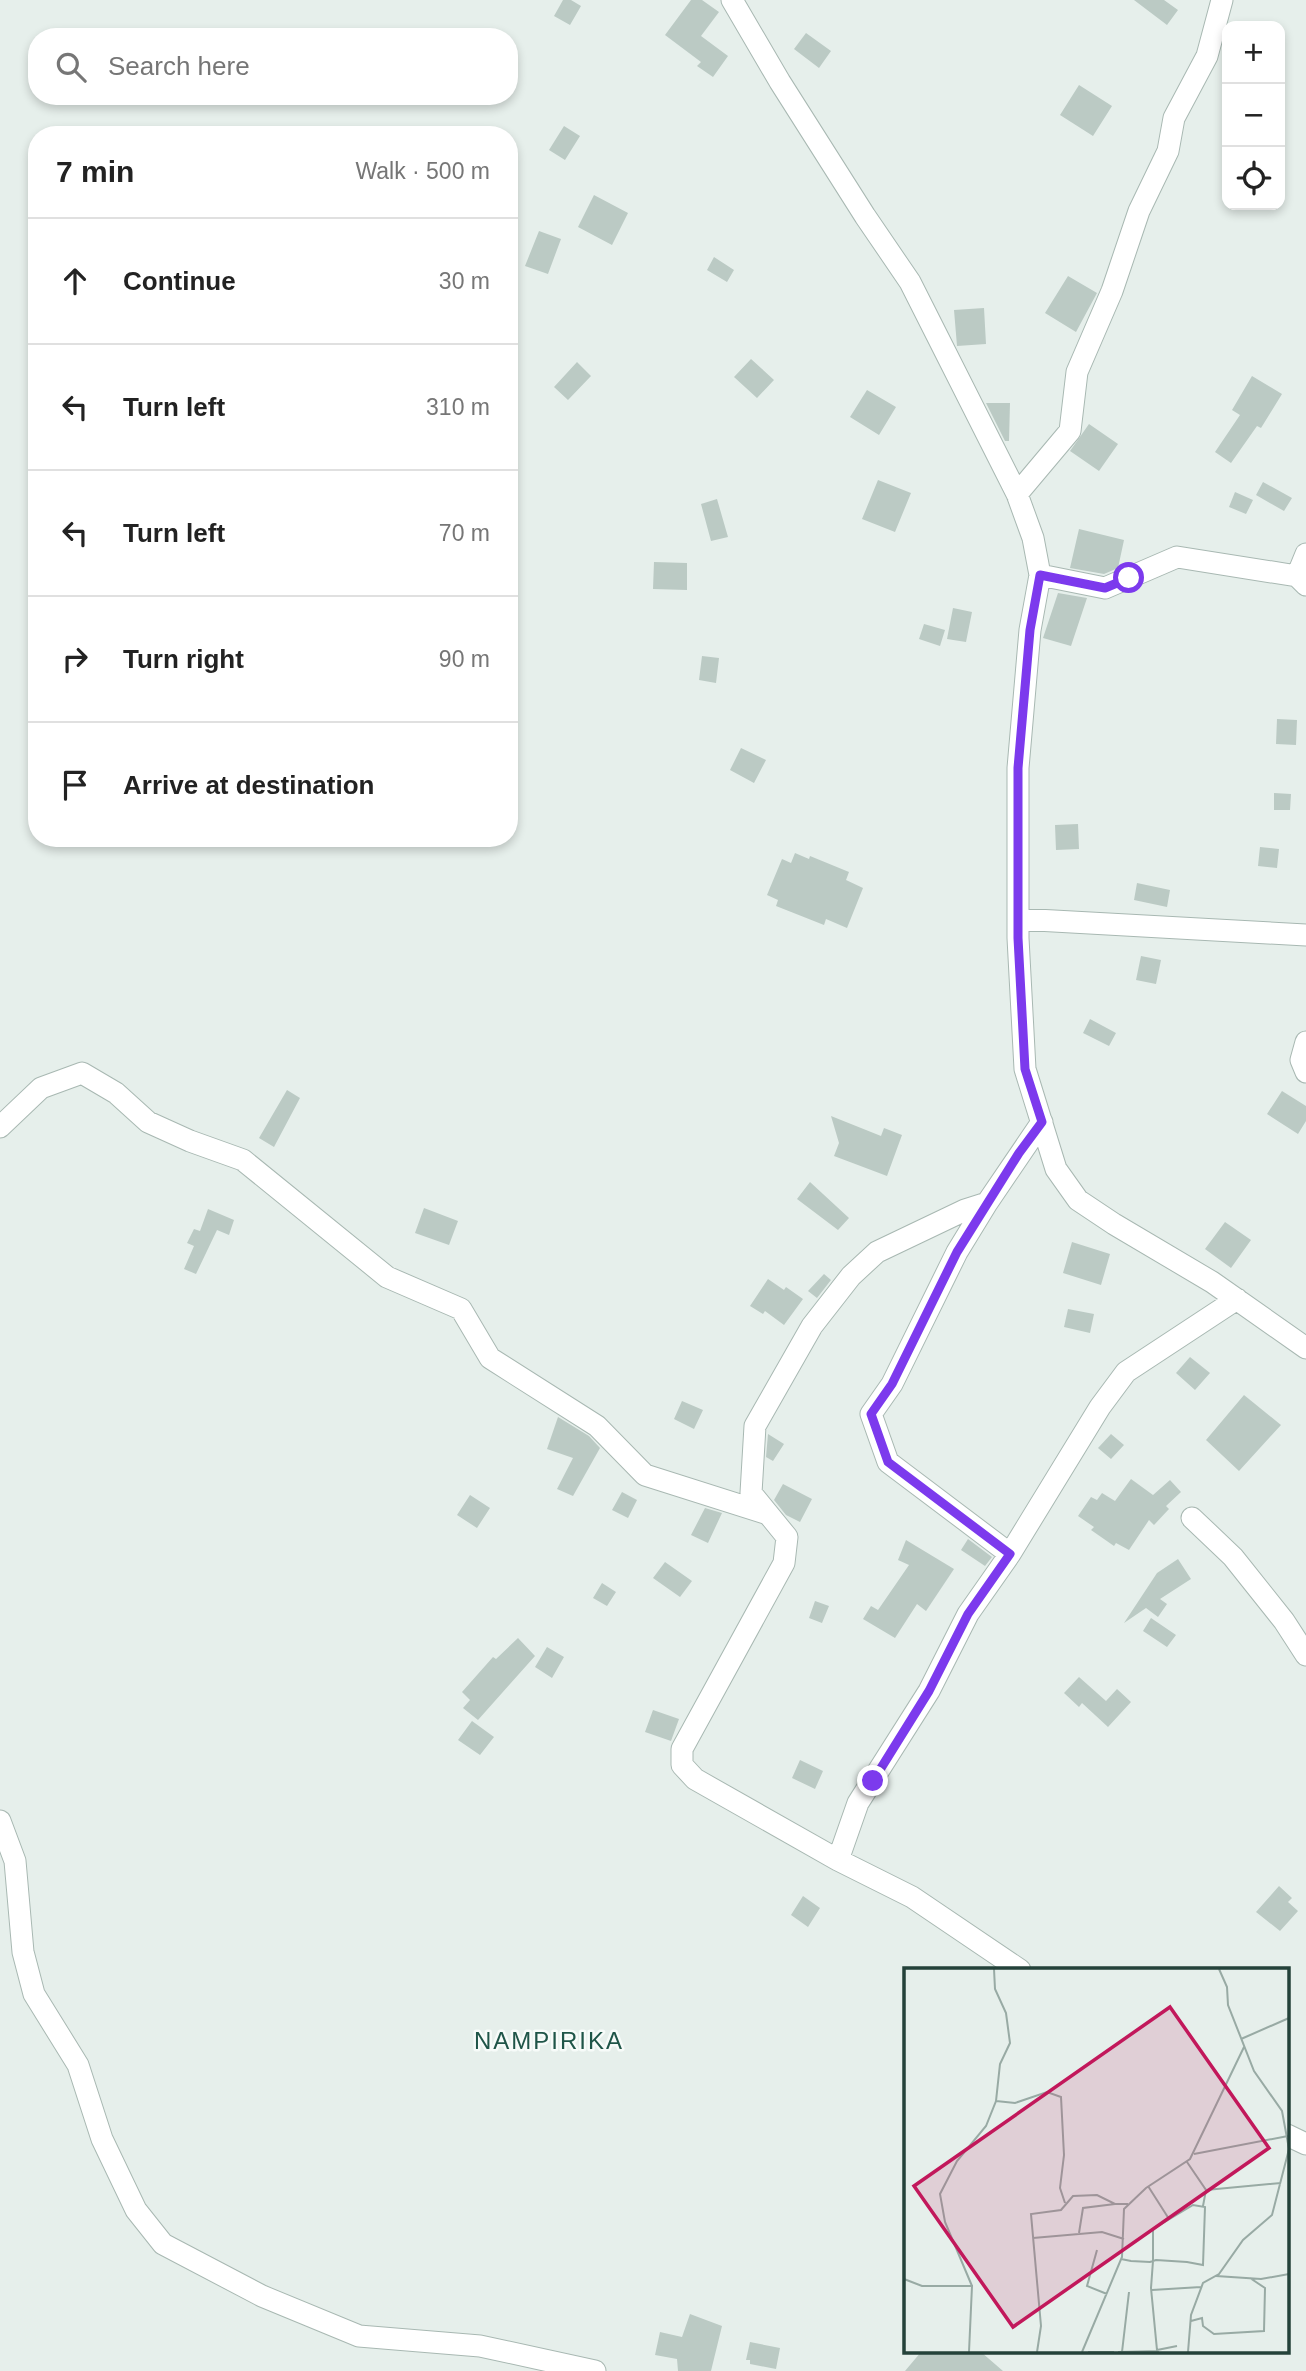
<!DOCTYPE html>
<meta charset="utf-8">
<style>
body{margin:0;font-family:Helvetica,sans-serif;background:#f6f6f6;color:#222}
.controls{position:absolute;right:21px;top:21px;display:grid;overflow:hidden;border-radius:14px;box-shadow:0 4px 10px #0003}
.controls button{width:63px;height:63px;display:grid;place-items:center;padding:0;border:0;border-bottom:2px solid #e0e0e0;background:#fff;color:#222;font:35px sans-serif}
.stop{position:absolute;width:21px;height:21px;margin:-16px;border:5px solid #7c3aed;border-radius:50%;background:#fff}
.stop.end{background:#7c3aed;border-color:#fff;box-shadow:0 2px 7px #0008}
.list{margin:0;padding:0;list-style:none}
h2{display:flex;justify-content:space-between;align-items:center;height:91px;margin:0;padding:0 28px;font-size:30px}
h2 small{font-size:23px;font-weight:400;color:#767676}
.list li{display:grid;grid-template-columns:46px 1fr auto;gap:21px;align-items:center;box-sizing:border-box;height:126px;padding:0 28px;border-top:2px solid #e0e0e0}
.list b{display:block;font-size:26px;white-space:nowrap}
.list em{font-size:23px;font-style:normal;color:#767676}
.icon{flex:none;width:38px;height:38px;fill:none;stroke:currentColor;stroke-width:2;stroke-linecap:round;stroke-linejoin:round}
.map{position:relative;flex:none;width:1306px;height:2371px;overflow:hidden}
.search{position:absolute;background:#fff;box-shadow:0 4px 10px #0003;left:28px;top:28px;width:490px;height:77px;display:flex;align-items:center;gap:18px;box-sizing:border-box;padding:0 24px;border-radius:28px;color:#767676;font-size:26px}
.panel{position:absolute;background:#fff;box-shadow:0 4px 10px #0003;left:28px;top:126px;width:490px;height:721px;border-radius:28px}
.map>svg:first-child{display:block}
</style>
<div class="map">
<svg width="1306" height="2371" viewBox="0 0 1306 2371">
<rect width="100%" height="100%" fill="#e6efeb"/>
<path fill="#bbcac4" d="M563 0H571L581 6 570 25 554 16Z
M691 0H702L719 12 701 36 728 56 713 77 697 66 701 62 665 35Z
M1134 0H1164L1178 10 1167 25Z
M806 33 831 51 819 68 794 49Z
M1079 85 1112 106 1093 136 1060 115Z
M564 126 580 136 565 160 549 150Z
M594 195 628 213 612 245 578 227Z
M539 231 561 239 548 274 525 266Z
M714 257 734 270 727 282 707 270Z
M1068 276 1097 293 1076 332 1045 313Z
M984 308 986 344 957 346 954 310Z
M751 359 774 380 757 398 734 377Z
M577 362 591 376 568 400 554 387Z
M1252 376 1282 394 1261 428 1257 426 1231 463 1215 452 1240 415 1232 410Z
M867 390 896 407 879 435 850 417Z
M986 403H1010L1009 441H1005Z
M1089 424 1118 444 1099 471 1070 451Z
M878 480 911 493 895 532 862 519Z
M1263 482 1292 498 1284 511 1256 495Z
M1235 492 1253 500 1246 514 1229 507Z
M717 499 728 537 711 541 701 504Z
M1079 529 1124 540 1118 568 1104 574 1070 568Z
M654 562 687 563V590L653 589Z
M1058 593 1087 598 1071 646 1043 638Z
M953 608 972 612 966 642 947 639Z
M924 624 945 630 940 646 919 639Z
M702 656 719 658 716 683 699 680Z
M1277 719 1297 720 1296 745 1276 744Z
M741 748 766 760 754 783 730 770Z
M1274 793 1291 794 1290 810H1274Z
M1078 824 1079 849 1056 850 1055 825Z
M1260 847 1279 849 1277 868 1258 866Z
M795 853 809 859 810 856 849 872 846 880 863 888 847 928 826 919 824 925 776 906 778 900 767 895 782 859 791 863Z
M1137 883 1170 890 1167 907 1134 900Z
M1141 956 1161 960 1156 984 1136 980Z
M1090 1019 1116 1033 1109 1046 1083 1033Z
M287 1090 300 1098 274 1147 259 1138Z
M1282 1091 1306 1106V1121L1298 1134 1267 1114Z
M831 1116 881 1136 884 1128 902 1135 887 1176 834 1156 839 1143Z
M810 1182 849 1218 838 1230 797 1199Z
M424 1208 458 1221 449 1245 415 1233Z
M208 1209 234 1220 229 1235 217 1230 196 1274 184 1269 194 1246 187 1243 194 1229 200 1231Z
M1225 1222 1251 1240 1231 1268 1205 1249Z
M1072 1242 1110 1254 1101 1285 1063 1273Z
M824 1274 831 1280 817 1298 808 1291Z
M768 1279 784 1290 786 1287 803 1299 784 1325 765 1311 763 1314 750 1306Z
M1068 1309 1094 1314 1090 1333 1064 1327Z
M1190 1357 1210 1373 1195 1390 1176 1373Z
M1244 1395 1281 1425 1239 1471 1206 1440Z
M682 1401 703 1410 694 1429 674 1419Z
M558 1417 589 1436 600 1448 573 1496 557 1489 573 1458 547 1449Z
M768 1434 784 1444 773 1461 766 1457Z
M1111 1434 1124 1445 1111 1459 1098 1448Z
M1131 1479 1153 1495 1170 1480 1181 1492 1166 1506 1169 1509 1154 1525 1149 1520 1129 1550 1116 1543 1114 1546 1091 1530 1094 1527 1078 1516 1091 1497 1097 1500 1102 1493 1115 1501Z
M783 1484 812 1499 800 1522 786 1515 774 1500Z
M622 1492 637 1500 628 1518 612 1510Z
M470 1495 490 1508 477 1528 457 1515Z
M705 1508 722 1513 708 1543 691 1535Z
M968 1539 992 1557 985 1566 961 1550Z
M906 1540 954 1569 926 1611 917 1604 895 1638 863 1619 871 1606 878 1610 909 1565 898 1560Z
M1178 1559 1191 1579 1160 1599 1167 1604 1158 1617 1146 1608 1124 1623 1157 1573Z
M665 1562 692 1581 680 1597 653 1578Z
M602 1583 616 1592 607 1606 593 1598Z
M815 1601 829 1606 822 1623 809 1618Z
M1151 1618 1176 1635 1167 1647 1143 1631Z
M518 1638 535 1656 478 1720 463 1708 470 1700 462 1692 493 1657 496 1659Z
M547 1647 564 1657 552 1678 535 1667Z
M1079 1677 1106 1701 1117 1689 1131 1702 1108 1727 1082 1703 1079 1707 1064 1693Z
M653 1710 679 1719 671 1741 645 1732Z
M472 1721 494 1737 480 1755 458 1740Z
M800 1760 823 1771 815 1789 792 1778Z
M1279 1886 1292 1898 1288 1902 1298 1911 1280 1931 1256 1912Z
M803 1896 820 1908 808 1927 791 1915Z
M690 2314 722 2326 711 2371H678L677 2359 655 2355 660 2332 682 2337Z
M750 2342 780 2348 776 2369 750 2364V2360H746Z
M921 2352H981L1003 2371H905Z"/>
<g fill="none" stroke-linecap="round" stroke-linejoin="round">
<g stroke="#a8b8b2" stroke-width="23">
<path id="minor" d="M732 0 780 82 865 216 910 282 1017 494 1033 538 1040 575 1030 630 1018 768V938L1025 1069 1056 1169 1078 1200 1114 1224 1212 1282 1306 1348
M1017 494 1070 431 1077 372 1112 291 1139 211 1168 151 1174 118 1207 56 1222 0
M1040 575 1105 588 1177 557 1297 576 1306 585
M1297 576 1306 554
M1018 919 1306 935
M1306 1042 1301 1060 1306 1072
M0 1127 41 1088 82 1073 116 1093 148 1122 190 1141 243 1160 387 1277 461 1309 490 1358 597 1426 645 1475 768 1514
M987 1203 957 1252 892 1384 871 1414 888 1462 1010 1554
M1192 1518 1233 1557 1284 1621 1306 1655
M0 1821 15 1861 23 1952 34 1994 78 2065 102 2139 136 2210 163 2244 262 2296 359 2336 480 2346 595 2371
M838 1860 858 1803 929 1691 968 1614 1010 1554 1100 1407 1126 1372 1237 1299
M1020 1970 912 1897 838 1860 695 1779 682 1765V1749L784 1563 787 1537 751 1493 755 1426 812 1326 851 1276 877 1252 965 1210 987 1203 1042 1122
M1287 2135 1306 2144"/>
</g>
<use href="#minor" stroke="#fff" stroke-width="21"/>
</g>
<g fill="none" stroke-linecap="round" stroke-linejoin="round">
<path stroke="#7c3aed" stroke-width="9" d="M873 1781 929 1691 968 1614 1010 1554 888 1462 871 1414 892 1384 957 1252 1019 1153 1042 1122 1025 1069 1018 938V768L1030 630 1040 575 1105 588 1129 578"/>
</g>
<g text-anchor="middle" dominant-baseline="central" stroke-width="5" stroke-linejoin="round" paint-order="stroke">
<g font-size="24" letter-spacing="2" fill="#1f5548" stroke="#f7fbf9">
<text x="549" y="2040">NAMPIRIKA</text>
</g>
</g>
<g transform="translate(904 1968)">
<rect width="385" height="385" fill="#e6efeb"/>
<path fill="none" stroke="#98aaa4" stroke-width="2" d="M337 71 385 50M92 133 111 135 143 124 157 129 160 187 156 220 161 235M290 186 384 168M283 194 302 222 299 238M244 218 265 251M302 222 377 215M175 265 179 240 211 236M129 270 198 264 220 271M193 282 183 318 203 326M217 291 227 293 246 294 252 292 283 294 299 297 301 239 289 237 249 261V293L247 320 253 382 273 378M312 308 357 311 385 306M0 311 18 318H68L65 384M68 318 41 254 36 226 53 193 82 158 92 133 96 96 106 75 102 45 91 21 90 1M248 322 297 319M287 353 298 350 299 358 310 366 360 363 361 320 346 310M133 384 137 358 127 246 157 242 169 228 193 227 211 236H224M178 384 218 289 220 241 242 220 286 191 340 79M184 384H210M214 384 255 383M218 384 225 324M284 384 287 347 299 315 315 306 339 272 368 247 385 181 378 143 350 103 324 37 323 19 315 1"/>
<path fill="#c2185b" fill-opacity="0.15" stroke="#c2185b" stroke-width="3.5" d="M266 39 365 180 109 359 10 218Z"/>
<rect width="385" height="385" fill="none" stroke="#24423a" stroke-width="3.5"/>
</g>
</svg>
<div class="controls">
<button>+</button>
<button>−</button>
<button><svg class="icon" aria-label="locate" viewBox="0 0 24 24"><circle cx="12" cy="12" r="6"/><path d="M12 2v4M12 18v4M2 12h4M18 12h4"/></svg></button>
</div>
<div class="stop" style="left:1129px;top:578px"></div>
<div class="stop end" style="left:873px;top:1781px"></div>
<div class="search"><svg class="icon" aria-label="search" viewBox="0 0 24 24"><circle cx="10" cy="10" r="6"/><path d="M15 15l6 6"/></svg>Search here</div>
<section class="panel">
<h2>7 min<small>Walk · 500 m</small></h2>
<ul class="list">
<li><svg class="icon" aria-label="ahead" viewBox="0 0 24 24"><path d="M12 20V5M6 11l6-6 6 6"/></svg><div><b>Continue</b></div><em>30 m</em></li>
<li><svg class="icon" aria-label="left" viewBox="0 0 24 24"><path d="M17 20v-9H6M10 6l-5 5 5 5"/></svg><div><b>Turn left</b></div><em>310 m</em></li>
<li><svg class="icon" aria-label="left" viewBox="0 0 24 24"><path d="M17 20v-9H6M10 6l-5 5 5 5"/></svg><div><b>Turn left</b></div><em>70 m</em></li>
<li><svg class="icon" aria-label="right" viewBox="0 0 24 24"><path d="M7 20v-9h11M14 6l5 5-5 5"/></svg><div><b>Turn right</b></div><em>90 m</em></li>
<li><svg class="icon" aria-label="arrive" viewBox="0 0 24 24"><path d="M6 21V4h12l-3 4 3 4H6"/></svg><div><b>Arrive at destination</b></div></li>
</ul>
</section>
</div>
